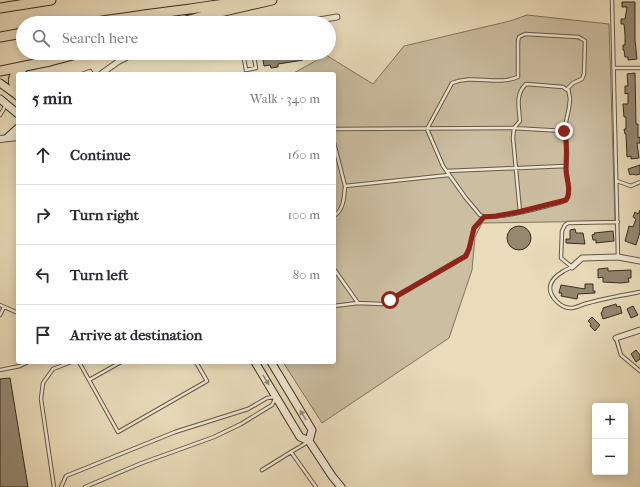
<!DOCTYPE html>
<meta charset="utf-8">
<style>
body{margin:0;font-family:"IM FELL French Canon",serif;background:#f7f7f7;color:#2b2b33}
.controls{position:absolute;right:12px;bottom:12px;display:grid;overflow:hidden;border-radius:4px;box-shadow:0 2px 10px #0003}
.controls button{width:36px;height:36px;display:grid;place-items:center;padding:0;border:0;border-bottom:1px solid #e1e1e2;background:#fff;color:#2b2b33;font:20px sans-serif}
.stop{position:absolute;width:12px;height:12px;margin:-9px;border:3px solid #8f2418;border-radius:50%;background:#fff}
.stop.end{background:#8f2418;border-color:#fff;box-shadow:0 1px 4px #0008}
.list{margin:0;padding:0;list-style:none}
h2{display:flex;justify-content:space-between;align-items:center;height:52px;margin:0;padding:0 16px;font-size:17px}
h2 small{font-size:13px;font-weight:400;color:#7c7c81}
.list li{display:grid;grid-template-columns:26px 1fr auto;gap:12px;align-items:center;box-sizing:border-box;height:60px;padding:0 16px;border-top:1px solid #e1e1e2}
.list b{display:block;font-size:15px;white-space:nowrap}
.list em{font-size:13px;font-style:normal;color:#7c7c81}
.icon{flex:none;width:22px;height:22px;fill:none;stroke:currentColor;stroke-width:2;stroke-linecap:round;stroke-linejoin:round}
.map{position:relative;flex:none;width:640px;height:487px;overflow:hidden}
.search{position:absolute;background:#fff;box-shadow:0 2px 10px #0003;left:16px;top:16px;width:320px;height:44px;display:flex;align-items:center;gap:10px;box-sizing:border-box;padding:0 14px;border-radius:22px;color:#7c7c81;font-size:15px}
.panel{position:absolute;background:#fff;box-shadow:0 2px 10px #0003;left:16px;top:72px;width:320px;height:292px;border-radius:4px}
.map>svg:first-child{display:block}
</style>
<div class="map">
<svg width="640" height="487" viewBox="0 0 640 487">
<rect width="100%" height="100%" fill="#eadcbb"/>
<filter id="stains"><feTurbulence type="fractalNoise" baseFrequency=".005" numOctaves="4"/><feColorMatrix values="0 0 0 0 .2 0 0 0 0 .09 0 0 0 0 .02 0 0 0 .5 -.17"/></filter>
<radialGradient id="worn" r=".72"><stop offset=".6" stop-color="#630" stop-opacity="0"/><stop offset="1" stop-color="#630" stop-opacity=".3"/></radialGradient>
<path fill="#ccbea1" stroke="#827560" d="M527 15 609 24 615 221 482 223 475 237 472 270 449 338 322 423 283 362H334V74H292L326 55 373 84 404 46 510 21Z"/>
<path fill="#948871" stroke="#372c20" d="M622 2H635V40L637 59 628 60V57H625L624 50H623V45H625V34L624 24H621V19H625L627 7H622Z
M262 53H302L303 60 278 64V67L271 68 270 65 264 66Z
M635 73 636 124H638V138L640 137V143H637L639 158 631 159V156L627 157 626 134H625L624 129H626V117H624L623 104H628V93L625 94V86H628L627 74Z
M640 165V174L636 175 632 174 630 175 628 169Z
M640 210V232L636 245 625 241 629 226 633 227 636 219 633 217 635 212 638 214Z
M507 238a12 12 0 1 1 24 0a12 12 0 1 1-24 0Z
M575 229 576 233H583L585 244 566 243V239H570V230Z
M613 231 614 241 596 243V240H593L592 235 595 234 594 233Z
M608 268V271L631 270V278H628L629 282 621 283 603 282V277L598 278V269Z
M585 284H593V291H595V293L578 294 577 299 561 296 562 293H559L561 285 585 289Z
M616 304 617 307 620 306 622 313 603 319 601 313 603 310V308Z
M633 306 638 315 631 318 627 309Z
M592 317 600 325 595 331 590 326 591 324 588 321Z
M636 350 640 355V359L636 362 631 354Z
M10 378 28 487H0V379Z"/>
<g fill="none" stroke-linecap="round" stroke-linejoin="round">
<g stroke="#645847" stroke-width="4.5">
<path id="service" d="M612 0 618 257
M525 34 578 37 582 39 585 41 584 74 582 79 573 83 568 88 570 99 569 108 564 131 566 138 567 154 566 169 569 188 568 197 566 200 562 202C547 206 492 222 480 215L465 197 443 166 427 129 452 83C474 74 497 86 518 77V41L519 37Z
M243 53 246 70 256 68 253 53
M614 68H640
M82 74 90 71 92 74
M0 115 6 105
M334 129 512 128 564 131
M334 143 345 186
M447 171 566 166
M617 181 631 186 640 182
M520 212 513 138 514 128 520 121C519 108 515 94 526 84L563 87 567 90
M334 216C344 209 344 198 345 186L449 175
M618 222 568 223 565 225 562 231 561 258 572 267C564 270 550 278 550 288 550 297 561 308 570 308 577 308 582 304 588 303 605 298 623 295 640 292
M334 269 358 303 334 306
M358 303 382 304 465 256 469 249 474 228 484 217
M0 305 18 313
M0 315 4 307
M616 338 621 355 640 371
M79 362 118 432 207 381 196 362
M0 370 20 366 28 362
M89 380 121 362
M291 452 308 442
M262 470 291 452 316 487
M54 487 41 399 43 383 53 369 71 362
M61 487 66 476 175 432 248 409 267 398 274 397
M85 487 142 463 214 437 241 424 272 405 275 399"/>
</g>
<g stroke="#645847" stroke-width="7">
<path id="minor" d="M301 23 337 17
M101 74 119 61 135 53
M572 267 582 258 618 257 640 261
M616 338 640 330"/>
</g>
<g stroke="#645847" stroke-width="8">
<path id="tertiary" d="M0 139 18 137"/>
</g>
<g stroke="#372c20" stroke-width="9">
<path id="secondary" d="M0 83 18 96
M0 99 18 114
M8 137 18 128
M255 362 300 437 309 441 332 476 341 487
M271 362 312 430 309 441"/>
</g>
<g stroke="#372c20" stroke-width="11">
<path id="motorway" d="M0 8 51 0
M91 23C144 14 197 9 250 0
M179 23 207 15 272 0
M0 37 23 33
M0 71 50 61 80 53
M18 95C12 82 10 76 23 68"/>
</g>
<use href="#service" stroke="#f1e8d3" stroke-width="2.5"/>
<use href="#minor" stroke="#f1e8d3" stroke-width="5"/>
<use href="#tertiary" stroke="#f1e8d3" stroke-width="6"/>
<use href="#secondary" stroke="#f1e8d3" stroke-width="7"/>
<use href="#motorway" stroke="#eadcbb" stroke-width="9"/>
</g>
<defs><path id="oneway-solid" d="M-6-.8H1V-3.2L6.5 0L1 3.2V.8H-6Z"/></defs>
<g fill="#948a7a">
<use href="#oneway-solid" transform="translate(266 380) rotate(59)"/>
<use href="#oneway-solid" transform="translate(303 415) rotate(-121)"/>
</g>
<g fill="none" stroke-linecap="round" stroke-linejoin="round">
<path stroke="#8f2418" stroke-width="5" d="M390 300 466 256 469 249 474 228 484 217 496 216 518 212 566 200C572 191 566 179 566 169 566 156 568 144 564 131"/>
</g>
<rect width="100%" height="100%" filter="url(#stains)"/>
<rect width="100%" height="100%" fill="url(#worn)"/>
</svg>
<div class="controls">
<button>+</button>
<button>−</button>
</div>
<div class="stop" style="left:390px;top:300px"></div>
<div class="stop end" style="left:564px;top:131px"></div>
<div class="search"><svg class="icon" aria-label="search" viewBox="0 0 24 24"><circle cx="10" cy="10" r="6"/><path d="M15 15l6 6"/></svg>Search here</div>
<section class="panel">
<h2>5 min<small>Walk · 340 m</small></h2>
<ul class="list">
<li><svg class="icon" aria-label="ahead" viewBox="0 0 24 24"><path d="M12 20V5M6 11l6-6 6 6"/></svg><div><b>Continue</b></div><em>160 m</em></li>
<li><svg class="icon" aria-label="right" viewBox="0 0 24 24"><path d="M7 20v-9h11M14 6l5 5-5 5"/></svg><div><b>Turn right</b></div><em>100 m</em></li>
<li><svg class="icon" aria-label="left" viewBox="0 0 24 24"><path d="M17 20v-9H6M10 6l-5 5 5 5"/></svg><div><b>Turn left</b></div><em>80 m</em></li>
<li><svg class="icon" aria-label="arrive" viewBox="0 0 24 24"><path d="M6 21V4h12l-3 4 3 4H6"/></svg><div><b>Arrive at destination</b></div></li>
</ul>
</section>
</div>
